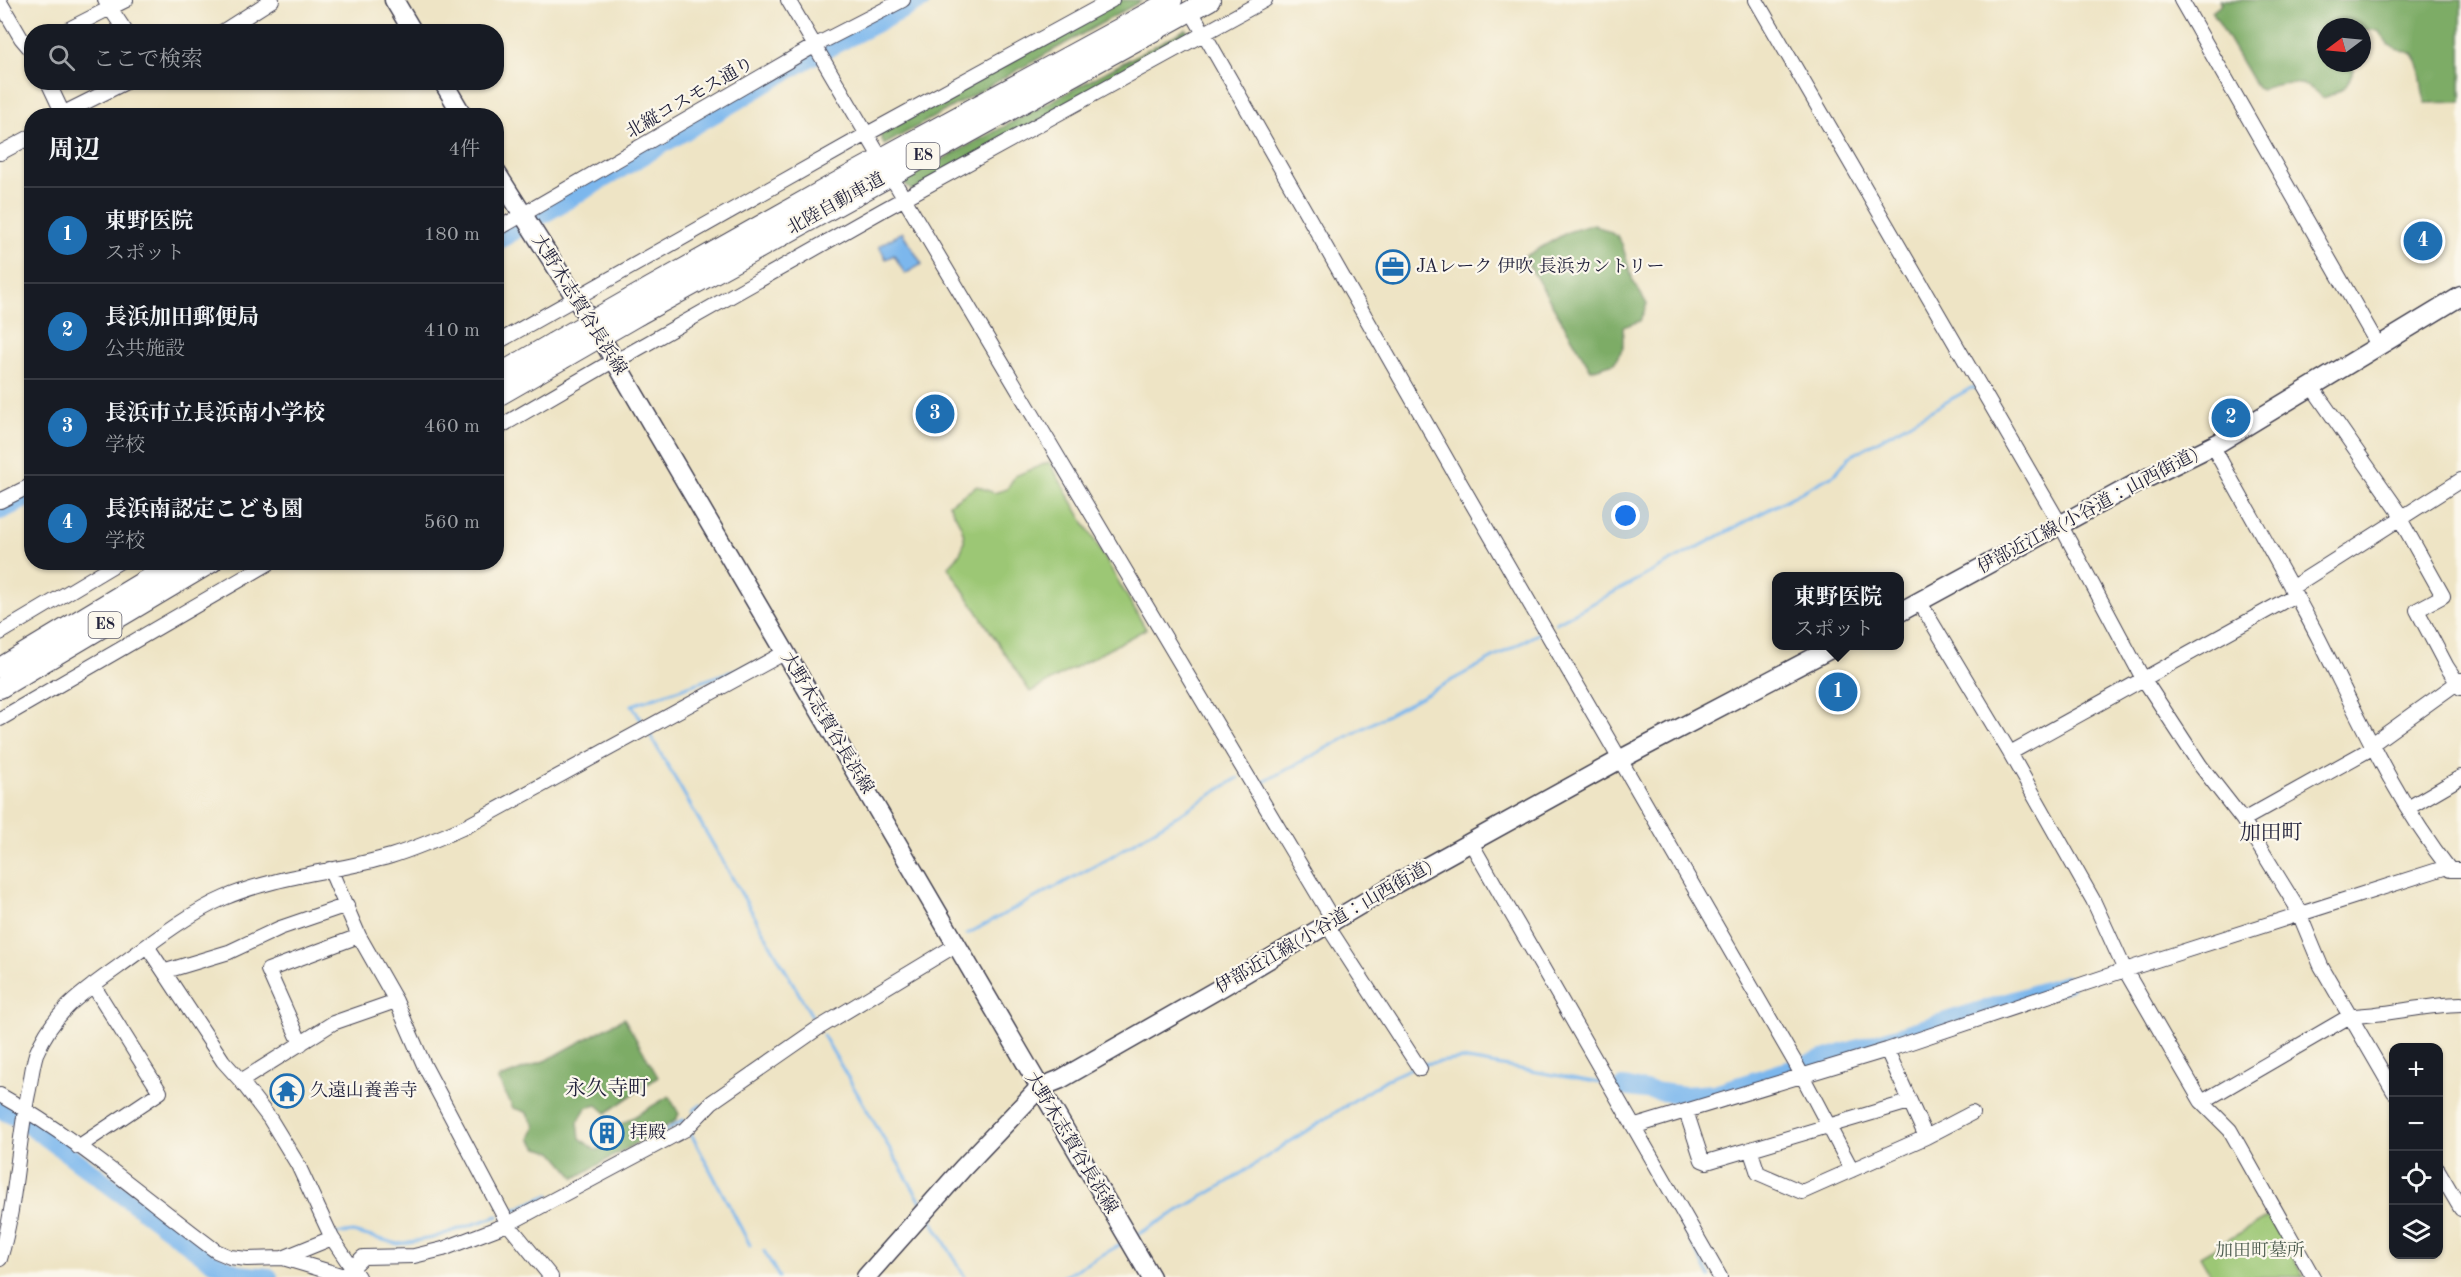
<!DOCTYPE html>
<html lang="ja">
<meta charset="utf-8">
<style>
body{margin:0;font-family:"Old Standard TT","Noto Serif JP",serif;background:#242831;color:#f1f3f6}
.controls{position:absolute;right:18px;bottom:18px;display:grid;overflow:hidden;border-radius:12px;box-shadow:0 2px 4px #0004}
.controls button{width:54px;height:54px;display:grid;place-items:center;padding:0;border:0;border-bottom:2px solid #363941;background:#171b24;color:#f1f3f6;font:30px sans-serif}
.compass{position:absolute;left:2317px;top:18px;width:54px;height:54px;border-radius:50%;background:#171b24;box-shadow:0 2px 4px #0004;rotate:254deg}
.you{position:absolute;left:1626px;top:516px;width:21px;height:21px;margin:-15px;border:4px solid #fff;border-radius:50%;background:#1a73e8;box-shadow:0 0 0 9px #1a73e833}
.badge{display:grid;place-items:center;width:39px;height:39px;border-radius:50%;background:#1f6fb2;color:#fff;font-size:20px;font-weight:700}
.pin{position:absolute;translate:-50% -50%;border:3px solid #fff;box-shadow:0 2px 6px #0006}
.popup{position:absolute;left:1772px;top:572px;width:132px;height:78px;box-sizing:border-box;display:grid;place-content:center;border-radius:12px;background:#171b24;filter:drop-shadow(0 2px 4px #0005);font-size:20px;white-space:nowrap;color:#9ea1a6}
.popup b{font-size:22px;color:#f1f3f6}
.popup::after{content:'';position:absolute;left:50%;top:100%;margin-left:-12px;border:12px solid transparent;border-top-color:#171b24}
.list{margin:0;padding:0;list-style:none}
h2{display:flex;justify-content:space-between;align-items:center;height:78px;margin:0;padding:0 24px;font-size:26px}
h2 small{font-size:20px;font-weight:400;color:#9ea1a6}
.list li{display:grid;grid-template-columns:39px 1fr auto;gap:18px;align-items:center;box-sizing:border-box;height:96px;padding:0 24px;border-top:2px solid #363941}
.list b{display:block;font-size:22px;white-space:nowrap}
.list p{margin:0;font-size:20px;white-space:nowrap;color:#9ea1a6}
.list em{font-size:20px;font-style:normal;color:#9ea1a6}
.icon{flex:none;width:33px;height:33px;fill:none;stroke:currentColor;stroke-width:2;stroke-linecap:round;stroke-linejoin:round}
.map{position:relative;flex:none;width:2461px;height:1277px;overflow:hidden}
.search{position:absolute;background:#171b24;box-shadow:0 2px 4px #0004;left:24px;top:24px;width:480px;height:66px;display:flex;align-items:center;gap:15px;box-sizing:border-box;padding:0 21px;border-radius:24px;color:#9ea1a6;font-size:22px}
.panel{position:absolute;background:#171b24;box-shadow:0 2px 4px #0004;left:24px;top:108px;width:480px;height:462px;border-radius:24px}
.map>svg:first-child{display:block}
</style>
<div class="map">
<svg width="2461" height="1277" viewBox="0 0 2461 1277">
<rect width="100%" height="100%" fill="#fbf7ec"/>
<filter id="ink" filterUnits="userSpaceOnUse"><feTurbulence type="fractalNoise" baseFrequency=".0167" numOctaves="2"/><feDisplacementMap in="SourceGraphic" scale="12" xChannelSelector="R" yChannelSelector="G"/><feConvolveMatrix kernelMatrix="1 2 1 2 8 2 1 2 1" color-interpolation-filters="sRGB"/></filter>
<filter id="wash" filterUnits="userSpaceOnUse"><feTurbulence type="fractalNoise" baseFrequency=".008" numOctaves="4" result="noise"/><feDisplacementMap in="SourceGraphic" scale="24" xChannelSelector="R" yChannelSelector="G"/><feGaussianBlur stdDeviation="1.35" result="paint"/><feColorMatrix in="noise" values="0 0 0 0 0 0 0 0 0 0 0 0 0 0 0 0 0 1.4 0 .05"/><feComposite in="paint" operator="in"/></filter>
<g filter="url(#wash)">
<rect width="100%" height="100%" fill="#eee4c5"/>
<path fill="#9cc774" stroke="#5f7458" stroke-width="1.5" d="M1049 462 1146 629 1030 692 948 567C974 543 964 531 949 504L977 486 994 493 1007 489 1015 476Z
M2269 1216 2304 1277H2212L2200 1256Z"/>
<path fill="#7dac66" stroke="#506750" stroke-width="1.5" d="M1120 0H1143L884 145 879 131Z
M2220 0H2461V102L2426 103C2419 87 2424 69 2413 54L2388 45 2378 30H2365L2362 39V27H2326V63H2355C2348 88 2347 89 2323 98 2307 79 2282 81 2261 90L2257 88 2212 11 2222 3Z
M1186 29 1191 37 912 191 902 181Z
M1594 224 1617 236 1622 244 1633 281 1647 304 1640 321 1623 327V348L1614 363 1591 370 1524 257 1568 232Z
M624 1018 658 1077 606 1113 597 1105 586 1108 578 1122 580 1138 595 1150 603 1149 618 1137 615 1128 669 1096 679 1114 675 1121 575 1178 553 1152 538 1148 530 1139 535 1126 526 1112 513 1108 498 1079 549 1059Z"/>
<path fill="#7bb7ed" stroke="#4e6c94" stroke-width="1.5" d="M902 232 922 264 905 274 894 255 886 259 879 246Z"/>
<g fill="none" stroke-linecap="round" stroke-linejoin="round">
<path stroke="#7bb7ed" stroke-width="3" d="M1556 623 1835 474 1849 457 1971 388H1976
M642 722 632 705 748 666
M650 735 813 1018
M1260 784 1541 632
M967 934 1104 861 1238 778
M823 1035 921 1202
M1423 1064 1462 1059 1601 1083
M693 1111 701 1105
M689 1130 750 1245
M649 1141 683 1120 686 1124
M1662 1189 1710 1277
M514 1210 549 1195
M930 1217 965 1277
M335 1234 353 1232 398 1244 432 1238 498 1216
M1135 1236 1226 1183 1387 1079 1414 1067
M764 1251 779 1277
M1063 1277 1123 1243"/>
<path stroke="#7bb7ed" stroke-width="18" d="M539 217 815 55 922 0
M496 242 515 231
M0 511 32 496
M1622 1087 1684 1095 1714 1093 2065 984
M0 1110 14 1116 48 1139 209 1260 239 1274 269 1277"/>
</g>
</g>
<g filter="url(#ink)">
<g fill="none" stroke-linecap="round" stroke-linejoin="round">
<g stroke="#413f50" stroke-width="16">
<path id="minor" d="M788 0 876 150
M1756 0 2060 524 2141 675 2200 765 2243 820 2296 906 2321 966 2394 1092
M2181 0 2378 345
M0 2 21 38 32 51
M1194 16 1455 474 1796 1064 1852 1170
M63 32 110 8 105 0
M126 32 110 8 126 0
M222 32 272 0
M48 82 64 116
M66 116 68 111 126 82
M0 153 32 136
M895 183 1333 920
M496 230 814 46 903 0
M496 343 867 134 1112 0
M2312 387 2402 516
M496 429 611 362 625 356 883 210 1265 0
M2212 445C2247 509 2284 572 2318 637 2358 716 2395 800 2450 870H2461
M0 501 32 485
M2399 517 2443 596 2417 610 2447 667 2461 688
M2291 588 2461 480
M1919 601 2010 753 2093 900 2125 970 2166 1041 2201 1101 2230 1130 2313 1277
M0 633 119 562
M0 719 271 562
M2372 744 2461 680
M2010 753 2295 595
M2408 808 2461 777
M2243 820 2374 747
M1471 843 1720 1277
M330 869 359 936 396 1001
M1327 925 1420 1069
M147 946 223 1061 241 1081 270 1119 298 1165 332 1238 358 1277
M166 971 229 952 280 928 347 905
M2350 1016C2387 1015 2423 1005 2461 1004
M301 1044 268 970 359 936
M1887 1050 1926 1137
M241 1081 333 1023 396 1001 424 1065 508 1224 551 1277
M0 1095C77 1138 145 1198 216 1251L230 1257 247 1259 283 1258 344 1276 363 1257 414 1256 443 1249 508 1224 686 1129 712 1102 817 1029 956 945
M2202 1102 2350 1016
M1686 1111 1702 1160 1707 1162 1909 1102
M1636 1126 1887 1050 2125 970 2447 867
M78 1147 160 1092 93 985
M1750 1149 1758 1173 1802 1192 1926 1137 1972 1113
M2438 1170 2461 1209
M283 1258 332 1238
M0 1259C16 1206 17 1149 28 1094 31 1081 32 1067 36 1054 54 1011 82 993 118 967 150 944 189 913 224 898 278 875 336 872 391 856 417 848 442 837 467 826L786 652"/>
</g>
<g stroke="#413f50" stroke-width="21">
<path id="major" d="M394 0 413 32
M443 82 463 116
M496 172 606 346 1151 1277
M1900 612 2137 483 2220 442 2461 296
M866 1277 963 1168 1025 1103 1039 1088 1061 1079 1222 987 1397 883 1621 759 1836 646"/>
</g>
<g stroke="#413f50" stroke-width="22">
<path id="highway" d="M630 299 845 178 1172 0
M638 315 1210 0
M496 376 553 343
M496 397 562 359
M0 668 176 562
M0 688 212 562"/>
</g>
<use href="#minor" stroke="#fff" stroke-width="14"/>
<use href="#major" stroke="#fff" stroke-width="18"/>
<use href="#highway" stroke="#fff" stroke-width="20"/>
<g stroke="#413f50" stroke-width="22" stroke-linecap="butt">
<path id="highway-bridge" d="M553 343 630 299
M562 359 638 315"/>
</g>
<use href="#highway-bridge" stroke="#fff" stroke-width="20"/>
</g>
</g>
<defs>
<g id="office-ring" transform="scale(1.725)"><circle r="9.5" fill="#fbf7ec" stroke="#1f6fb2" stroke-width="1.5"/><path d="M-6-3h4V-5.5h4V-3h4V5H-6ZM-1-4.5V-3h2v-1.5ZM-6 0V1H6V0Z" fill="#1f6fb2"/></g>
<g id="temple-ring" transform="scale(1.725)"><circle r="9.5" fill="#fbf7ec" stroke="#1f6fb2" stroke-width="1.5"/><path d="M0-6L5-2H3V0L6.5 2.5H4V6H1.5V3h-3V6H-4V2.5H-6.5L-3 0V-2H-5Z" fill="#1f6fb2"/></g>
<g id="building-ring" transform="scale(1.725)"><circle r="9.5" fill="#fbf7ec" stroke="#1f6fb2" stroke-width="1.5"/><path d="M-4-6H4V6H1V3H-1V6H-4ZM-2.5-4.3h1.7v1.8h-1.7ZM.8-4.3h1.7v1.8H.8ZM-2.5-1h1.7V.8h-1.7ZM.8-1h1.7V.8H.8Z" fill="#1f6fb2"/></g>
</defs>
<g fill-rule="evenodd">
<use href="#office-ring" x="1393" y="267"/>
<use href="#temple-ring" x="287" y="1091"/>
<use href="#building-ring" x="607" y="1133"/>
</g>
<g text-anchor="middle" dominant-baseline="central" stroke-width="4.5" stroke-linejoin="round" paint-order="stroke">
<g fill="#fbf7ec" stroke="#636270" stroke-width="1.5">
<rect x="906.5" y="143" width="33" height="26" rx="4.5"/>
<rect x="88.5" y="612" width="33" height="26" rx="4.5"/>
</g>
<g font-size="16" font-weight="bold" fill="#22223b">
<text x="923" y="156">E8</text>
<text x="105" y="625">E8</text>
</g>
<g font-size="18" fill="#22223b" stroke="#fbf7ec">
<text transform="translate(690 98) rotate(-30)">北縦コスモス通り</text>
<text transform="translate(836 204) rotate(-29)">北陸自動車道</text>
<text transform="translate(579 305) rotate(58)">大野木志賀谷長浜線</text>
<text transform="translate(2088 511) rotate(-28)">伊部近江線(小谷道：山西街道)</text>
<text transform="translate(827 723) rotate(59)">大野木志賀谷長浜線</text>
<text transform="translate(1324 927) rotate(-30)">伊部近江線(小谷道：山西街道)</text>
<text transform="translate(1071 1143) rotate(59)">大野木志賀谷長浜線</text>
</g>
<g font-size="18" fill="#22223b" stroke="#fbf7ec" text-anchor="start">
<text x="1416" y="267">JAレーク 伊吹 長浜カントリー</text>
<text x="310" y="1091">久遠山養善寺</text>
<text x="630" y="1133">拝殿</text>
</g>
<g font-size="18" fill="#4d5c4f" stroke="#fbf7ec">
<text x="2260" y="1251">加田町墓所</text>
</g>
<g font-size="21" fill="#22223b" stroke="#fbf7ec">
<text x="2271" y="833">加田町</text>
<text x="607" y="1089">永久寺町</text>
</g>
</g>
</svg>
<div class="controls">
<button>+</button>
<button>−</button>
<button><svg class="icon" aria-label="locate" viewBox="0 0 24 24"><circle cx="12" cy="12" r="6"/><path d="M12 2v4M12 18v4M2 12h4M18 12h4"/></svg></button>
<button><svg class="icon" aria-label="layers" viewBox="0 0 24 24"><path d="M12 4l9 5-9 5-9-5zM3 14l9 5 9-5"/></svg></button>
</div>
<svg class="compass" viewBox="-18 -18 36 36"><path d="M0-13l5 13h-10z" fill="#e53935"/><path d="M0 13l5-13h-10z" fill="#9ea1a6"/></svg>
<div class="you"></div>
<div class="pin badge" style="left:1838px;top:692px">1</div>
<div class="popup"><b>東野医院</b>スポット</div>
<div class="pin badge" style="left:2231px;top:418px">2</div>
<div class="pin badge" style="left:935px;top:414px">3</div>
<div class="pin badge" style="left:2423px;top:241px">4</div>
<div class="search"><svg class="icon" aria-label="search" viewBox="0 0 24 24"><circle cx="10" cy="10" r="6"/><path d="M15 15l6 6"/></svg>ここで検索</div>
<section class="panel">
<h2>周辺<small>4件</small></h2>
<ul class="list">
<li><span class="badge">1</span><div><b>東野医院</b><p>スポット</p></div><em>180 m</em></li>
<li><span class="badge">2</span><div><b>長浜加田郵便局</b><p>公共施設</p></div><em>410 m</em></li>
<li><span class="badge">3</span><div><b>長浜市立長浜南小学校</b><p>学校</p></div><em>460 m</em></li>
<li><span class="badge">4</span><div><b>長浜南認定こども園</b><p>学校</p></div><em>560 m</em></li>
</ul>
</section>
</div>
